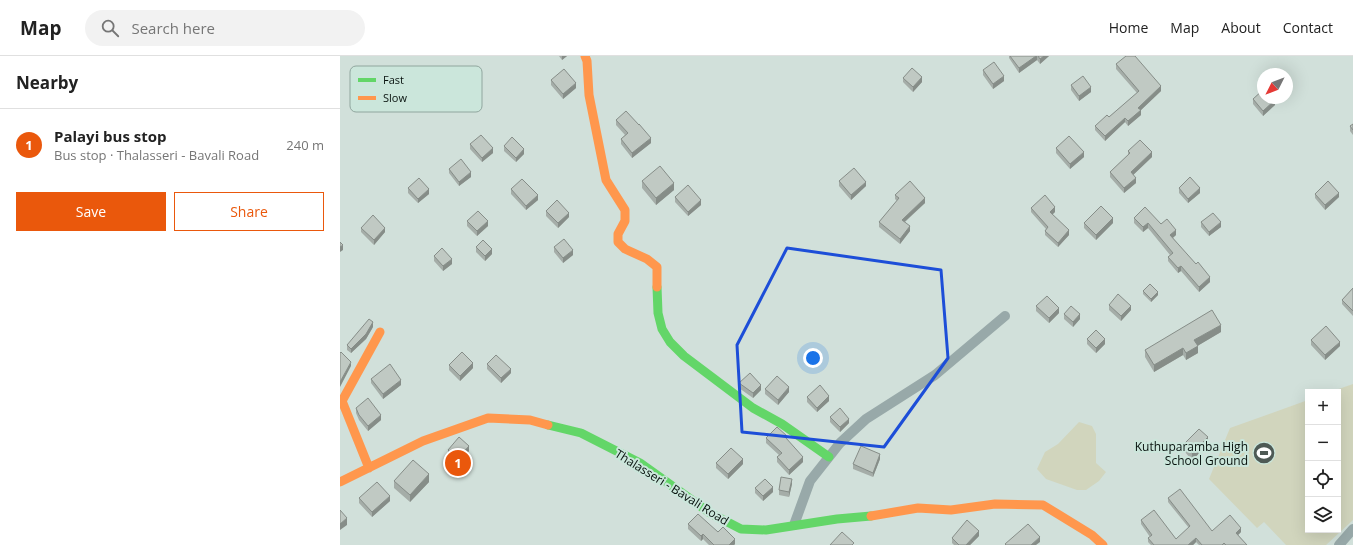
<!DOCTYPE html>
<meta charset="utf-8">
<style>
body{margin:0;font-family:"Open Sans",sans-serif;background:#f2f2f2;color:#222}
.controls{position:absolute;right:12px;bottom:12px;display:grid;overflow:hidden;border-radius:0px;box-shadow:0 4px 16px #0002}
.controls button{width:36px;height:36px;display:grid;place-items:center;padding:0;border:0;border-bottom:1px solid #e0e0e0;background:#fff;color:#222;font:20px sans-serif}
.compass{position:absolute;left:917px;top:12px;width:36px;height:36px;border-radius:50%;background:#fff;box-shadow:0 4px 16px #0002;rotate:228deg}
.you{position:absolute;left:473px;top:302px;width:14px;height:14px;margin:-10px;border:3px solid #fff;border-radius:50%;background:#1a73e8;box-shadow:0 0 0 6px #1a73e833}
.badge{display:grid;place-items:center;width:26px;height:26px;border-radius:50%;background:#ea580c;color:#fff;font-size:13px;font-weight:700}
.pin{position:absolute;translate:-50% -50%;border:2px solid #fff;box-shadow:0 1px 4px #0006}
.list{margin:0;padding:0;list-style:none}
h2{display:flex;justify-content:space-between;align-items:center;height:52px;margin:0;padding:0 16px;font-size:17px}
h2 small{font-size:13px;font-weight:400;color:#767676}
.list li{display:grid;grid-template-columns:26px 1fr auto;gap:12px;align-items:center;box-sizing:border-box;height:72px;padding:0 16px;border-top:1px solid #e0e0e0}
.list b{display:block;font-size:15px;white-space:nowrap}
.list p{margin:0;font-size:13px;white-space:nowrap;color:#767676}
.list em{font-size:13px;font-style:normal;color:#767676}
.actions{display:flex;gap:8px;padding:12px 16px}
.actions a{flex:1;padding:9px 0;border:1px solid #ea580c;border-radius:0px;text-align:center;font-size:14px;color:#ea580c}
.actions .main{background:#ea580c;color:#fff}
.icon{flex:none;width:22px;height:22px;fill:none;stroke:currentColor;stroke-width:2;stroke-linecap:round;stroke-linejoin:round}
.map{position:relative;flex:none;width:1013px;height:489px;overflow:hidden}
header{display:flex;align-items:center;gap:24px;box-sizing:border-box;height:56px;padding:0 20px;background:#fff;border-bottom:1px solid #e0e0e0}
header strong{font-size:19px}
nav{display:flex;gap:22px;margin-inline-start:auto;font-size:14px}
.search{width:280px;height:36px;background:#f2f2f2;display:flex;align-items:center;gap:10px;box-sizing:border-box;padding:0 14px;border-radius:22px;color:#767676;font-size:15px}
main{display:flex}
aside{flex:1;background:#fff}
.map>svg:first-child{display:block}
</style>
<header>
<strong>Map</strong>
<div class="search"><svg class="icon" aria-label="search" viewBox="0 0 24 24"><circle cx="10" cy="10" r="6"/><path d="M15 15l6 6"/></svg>Search here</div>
<nav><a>Home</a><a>Map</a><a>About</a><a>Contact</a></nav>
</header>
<main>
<aside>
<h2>Nearby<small></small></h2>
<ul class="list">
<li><span class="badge">1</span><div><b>Palayi bus stop</b><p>Bus stop · Thalasseri - Bavali Road</p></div><em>240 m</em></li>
</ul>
<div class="actions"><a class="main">Save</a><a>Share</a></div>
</aside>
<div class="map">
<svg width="1013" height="489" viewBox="0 0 1013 489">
<rect width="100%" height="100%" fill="#d1e0da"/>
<path fill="#d1d5bd" d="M1013 328V464L986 489H946L924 466 917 472 869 423 890 372 968 344V474H998V336H990Z
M739 366 752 370 756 378V407L766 416 759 425 746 434H737L706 423 697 413 705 396 718 388Z"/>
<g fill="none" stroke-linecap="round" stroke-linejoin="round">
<path stroke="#98a9a9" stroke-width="10" d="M454 469 470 425 500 387 526 363 595 319 665 260
M999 489 1013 473"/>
<path stroke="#63d668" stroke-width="9" d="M317 231 318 257 322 273 330 286 344 300 413 352 442 368 489 401
M208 369 241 377 300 407 370 457 401 473 426 474 497 463 531 460"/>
<path stroke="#ff974d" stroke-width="9" d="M245 0 247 5 249 39 266 124 285 154V165L278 178V186L285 193 307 203 317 211V231
M29 412 2 345 40 276
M0 426 83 385 148 362 190 364 208 369
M531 460 578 452 611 454 655 448 703 449 752 479 763 489"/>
</g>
<path fill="#a5ada8" d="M219 0H227L222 4Z
M669 0H709L700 8 697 4 679 17 669 2Z
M776 8 821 35 801 54V59L788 70 785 66 765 85 755 74V70L769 61 797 37 776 13Z
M643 14 664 25 653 33 643 19Z
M563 22 582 26 573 36 563 26Z
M211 24 236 32 223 43 211 29Z
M11 26 37 27 22 42 11 31Z
M731 29 751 36 739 45 731 34Z
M913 43 935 49 923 60 913 48Z
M276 64 311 87 292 102 281 88V83L285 79 276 69Z
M1013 68V79L1010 75V70Z
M130 88 153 97 142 106 130 93Z
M164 90 184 98 176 106 164 95Z
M716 92 744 101 730 113 716 97Z
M788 95 812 101 793 119 796 127 784 137 770 121V116L788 99Z
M109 113 131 121 119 130 109 117Z
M302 125 334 134 316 149 302 132Z
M499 125 526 130 511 144 499 130Z
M68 132 89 138 78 147 68 137Z
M839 132 860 137 848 147 839 137Z
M171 133 198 144 186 154 171 138Z
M975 138 999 141 985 154 975 142Z
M555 139 585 147 565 166 570 175 560 188 539 171V166L557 145 555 143Z
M335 141 361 149 348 160 335 146Z
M691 152 715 156 712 158 729 179 718 191 705 179V175L706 173 691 156Z
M206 155 229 161 218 172 206 160Z
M794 162 821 168 836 179 833 182 870 226 859 236 841 215 838 217 828 205V201L830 199 808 172 803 176 794 167Z
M127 165 148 170 137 180 127 170Z
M861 166 881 171 869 180 861 171Z
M744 167H773L756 184 744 172Z
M21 172 45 176 34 189 21 176Z
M136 191 152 198 145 205 136 196Z
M214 191 233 199 223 207 214 196Z
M94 200 112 208 103 215 94 205Z
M1013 232V260L1002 248V244Z
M803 235 818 239 811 246 803 238Z
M769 249 791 254 781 265 769 254Z
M696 250 719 257 709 267 696 255Z
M724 258 740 263 733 271 724 263Z
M33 271 26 283 11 297 7 294V289Z
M881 276 857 290 858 297 846 304 843 299 814 316 805 301V294Z
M747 283 765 288 756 297 747 288Z
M971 284 1000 290 985 304 971 289Z
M147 308 171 317 161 327 147 313Z
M109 309 133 312 120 325 109 314Z
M31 323 61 329 43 343 31 327Z
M399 327 421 334 413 342 399 332Z
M425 333 449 336 438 349 425 338Z
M467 341 489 345 477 356 467 346Z
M16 352 41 364 28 375 19 364 16 357Z
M490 361 509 367 500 376 490 366Z
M426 382 447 384 463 406 449 419 437 406V401L439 399 426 387Z
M844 388 868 389 852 404 844 395Z
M108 394 129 395 118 407 108 399Z
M540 403 533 421 513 413V408Z
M376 407 403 408 388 423 376 412Z
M54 425 89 426 70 446 54 432Z
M452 428 449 441 439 439V434Z
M415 432 433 436 423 445 415 437Z
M19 442 50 445 32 461 19 447Z
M828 442 872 475 901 476 898 479 907 489H859L856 486 853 489H811L808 486V482L810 481 801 468V464L836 483 849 472 828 446Z
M348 468 395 488 394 489H369L363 483 361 485 348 473Z
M639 480 630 489H614L612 487V482Z"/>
<path fill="#868d88" d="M222 0H227L222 4Z
M696 0H697V4L679 17V12Z
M704 0H709L700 8V3Z
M664 20V25L653 33V28Z
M582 21V26L573 36V31Z
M37 22V27L22 42V37Z
M236 27V32L223 43V38Z
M821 30V35L801 54V59L788 70V65L798 52Z
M751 31V36L739 45V40Z
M935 44V49L923 60V55Z
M785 62V66L765 85V80Z
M311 82V87L292 102V97Z
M153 92V97L142 106V102Z
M184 93V98L176 106V102Z
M744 96V101L730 113V108Z
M812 96V101L791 121V116Z
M131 116V121L119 130V126Z
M796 122V127L784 137V132Z
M526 126V130L511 144V139Z
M334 127V134L316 149V142Z
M860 132V137L848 147V143Z
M89 133V138L78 147V143Z
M999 137V141L985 154V149Z
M198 139V144L186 154V150Z
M585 142V147L562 168V164Z
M361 144V149L348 160V156Z
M715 151V156L710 161V156Z
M229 157V161L218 172V167Z
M773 162V167L756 184V179Z
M148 165V170L137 180V175Z
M881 166V171L869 180V176Z
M808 167V172L803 176V171Z
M570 170V175L560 188V183Z
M45 172V176L34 189V184Z
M729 174V179L718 191V187Z
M836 174V179L830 184V179Z
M3 189V194L0 196V191Z
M152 193V198L145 205V200Z
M233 194V199L223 207V202Z
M112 203V208L103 215V210Z
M841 210V215L838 217V212Z
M870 221V226L859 236V231Z
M818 236V239L811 246V243Z
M791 250V254L781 265V260Z
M719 252V257L709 267V262Z
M740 258V263L733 271V266Z
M33 266V271L26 283 11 297V293Z
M881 269V276L854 292V284Z
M765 283V288L756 297V292Z
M1000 286V290L985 304V299Z
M858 290V297L846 304V297Z
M843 292V299L814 316V309Z
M11 306V310L0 331V326Z
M133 307V312L120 325V320Z
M171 313V317L161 327V322Z
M61 324V329L43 343V338Z
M421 329V334L413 342V337Z
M449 331V336L438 349V344Z
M489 340V345L477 356V352Z
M41 359V364L28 375V370Z
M509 363V367L500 376V371Z
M868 381V389L852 404V397Z
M129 390V395L118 407V402Z
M540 398V403L533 421V417Z
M463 401V406L449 419V414Z
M403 403V408L388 423V418Z
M89 418V426L70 446V439Z
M452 423V428L449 441V436Z
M433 431V436L423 445V440Z
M50 440V445L32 461V456Z
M7 462V469L0 474V468Z
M901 472V476L896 481V477Z
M639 475V480L630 489H626Z
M363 478V483L361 485V480Z
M700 481V486L696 489H691Z
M856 482V486L853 489H848Z
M395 483V488L394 489H389Z"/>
<path fill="#c0c9c3" stroke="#868d88" d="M670 0H696L679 12Z
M698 0H704L700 3Z
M786 0H795L821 30 798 52 801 54 788 65 785 62 765 80 755 70 767 59 769 61 799 35 776 8Z
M654 6 664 20 653 28 643 14Z
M572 12 582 21 573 31 563 22Z
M224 13 236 27 223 38 211 24Z
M743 20 751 31 739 40 731 29Z
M923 34V42H933L935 44 923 55 913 43Z
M286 55 299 69V68L311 82 292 97 281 83 288 77 276 64Z
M1013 68V74L1010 70Z
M141 79 153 92 142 102 130 88Z
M729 80 744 96 730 108 716 92Z
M172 81 184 93 176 102 164 90Z
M800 84 812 96 791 116 796 122 784 132 770 116 790 97 788 95Z
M121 103 131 116 119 126 109 113Z
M320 110 334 127 316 142 302 125Z
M514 112 526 126 511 139 499 125Z
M850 121 860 132 848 143 839 132Z
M79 122 89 133 78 143 68 132Z
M182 123 198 139 186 150 171 133Z
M570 125 585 142 562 164 570 170 560 183 539 166 559 142 555 139Z
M988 125 999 137 985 149 975 138Z
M348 129 361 144 348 156 335 141Z
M705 139 715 151 710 156 729 174 718 187 705 175 708 171 691 152Z
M217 144 229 157 218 167 206 155Z
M761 150 773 162 756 179 744 167Z
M805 151 821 168 827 163 836 174 830 179 856 208 858 206 870 221 859 231 841 210 838 212 828 201 833 197 808 167 803 171 794 162Z
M138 155 148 165 137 175 127 165Z
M873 157 881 166 869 176 861 166Z
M33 159 45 172 34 184 21 172Z
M224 183 233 194 223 202 214 191Z
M143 184 152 193 145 200 136 191Z
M0 186 3 189 0 191Z
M102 192 112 203 103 210 94 200Z
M810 228 818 236 811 243 803 235Z
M1013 232V255L1002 244Z
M778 238 791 250 781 260 769 249Z
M707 240 719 252 709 262 696 250Z
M731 250 740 258 733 266 724 258Z
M872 254 881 269 854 284 858 290 846 297 843 292 814 309 805 294Z
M29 263 33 266 26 278 11 293 7 289Z
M986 270 1000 286 985 299 971 284Z
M756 274 765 283 756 292 747 283Z
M1 296 11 306 0 326V297Z
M122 296 133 307 120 320 109 309Z
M156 299 171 313 161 322 147 308Z
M50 308 61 324 43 338 31 323Z
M410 317 421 329 413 337 399 327Z
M437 320 449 331 438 344 425 333Z
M480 329 489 340 477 352 467 341Z
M28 342 41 359 28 370 19 359 16 352Z
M500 352 509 363 500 371 490 361Z
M437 371 447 380 446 382 463 401 449 414 437 401 442 397 426 382Z
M859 373 868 381 852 397 844 388Z
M119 381 129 390 118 402 108 394Z
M521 390 540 398 533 417 513 408Z
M391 392 403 403 388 418 376 407Z
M73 404 89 418 70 439 54 425Z
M441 421 452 423 449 436 439 434Z
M425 423 433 431 423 440 415 432Z
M37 426 50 440 32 456 19 442Z
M840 433 872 475 890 459 901 472 896 477 907 489H886L884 487 882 489H862L856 482 848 489H814L808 482 812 479 801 464 814 454 836 483 850 470 828 442Z
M0 454 7 462 0 468Z
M358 458 378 476 383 471 395 483 389 489H374L363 478 361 480 348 468Z
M627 464 639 475 626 489H619L612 482Z
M688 468 700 481 691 489H666L665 488Z
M502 476 514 487 512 489H490Z"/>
<path fill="none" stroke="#1d4ed8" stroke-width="3" stroke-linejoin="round" d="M447 192 601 214 608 302 544 391 402 376 397 289Z"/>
<defs>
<g id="stadium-disc" transform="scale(1.15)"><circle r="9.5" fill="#4e5a55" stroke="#cbe6db"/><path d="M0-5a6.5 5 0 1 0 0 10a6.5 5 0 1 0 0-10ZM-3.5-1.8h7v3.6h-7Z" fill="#fff"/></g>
</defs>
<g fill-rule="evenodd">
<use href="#stadium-disc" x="924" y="397"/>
</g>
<g text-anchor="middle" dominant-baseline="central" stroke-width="4" stroke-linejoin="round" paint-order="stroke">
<g font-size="12" fill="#08120e" stroke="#cbe6db" text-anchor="end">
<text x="908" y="390">Kuthuparamba High<tspan x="908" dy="14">School Ground</tspan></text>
</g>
<g font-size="12" fill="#08120e" stroke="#cbe6db">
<text transform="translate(332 431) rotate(32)">Thalasseri - Bavali Road</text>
</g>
</g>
<rect x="10" y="10" width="132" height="46" rx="6" fill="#cbe6db" stroke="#90a69e" stroke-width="1"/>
<rect x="18" y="22" width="18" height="4" fill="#63d668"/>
<rect x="18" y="40" width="18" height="4" fill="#ff974d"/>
<g font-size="11" fill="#08120e">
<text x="43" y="28">Fast</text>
<text x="43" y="46">Slow</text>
</g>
</svg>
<div class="controls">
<button>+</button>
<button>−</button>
<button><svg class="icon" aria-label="locate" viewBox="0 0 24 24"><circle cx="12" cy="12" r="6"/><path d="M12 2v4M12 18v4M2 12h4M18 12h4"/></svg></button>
<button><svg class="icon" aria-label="layers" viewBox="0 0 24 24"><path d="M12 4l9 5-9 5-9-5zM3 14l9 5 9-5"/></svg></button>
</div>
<svg class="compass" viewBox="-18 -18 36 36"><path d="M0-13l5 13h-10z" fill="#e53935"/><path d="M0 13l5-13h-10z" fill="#767676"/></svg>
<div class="you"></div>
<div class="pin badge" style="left:118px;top:407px">1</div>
</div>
</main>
